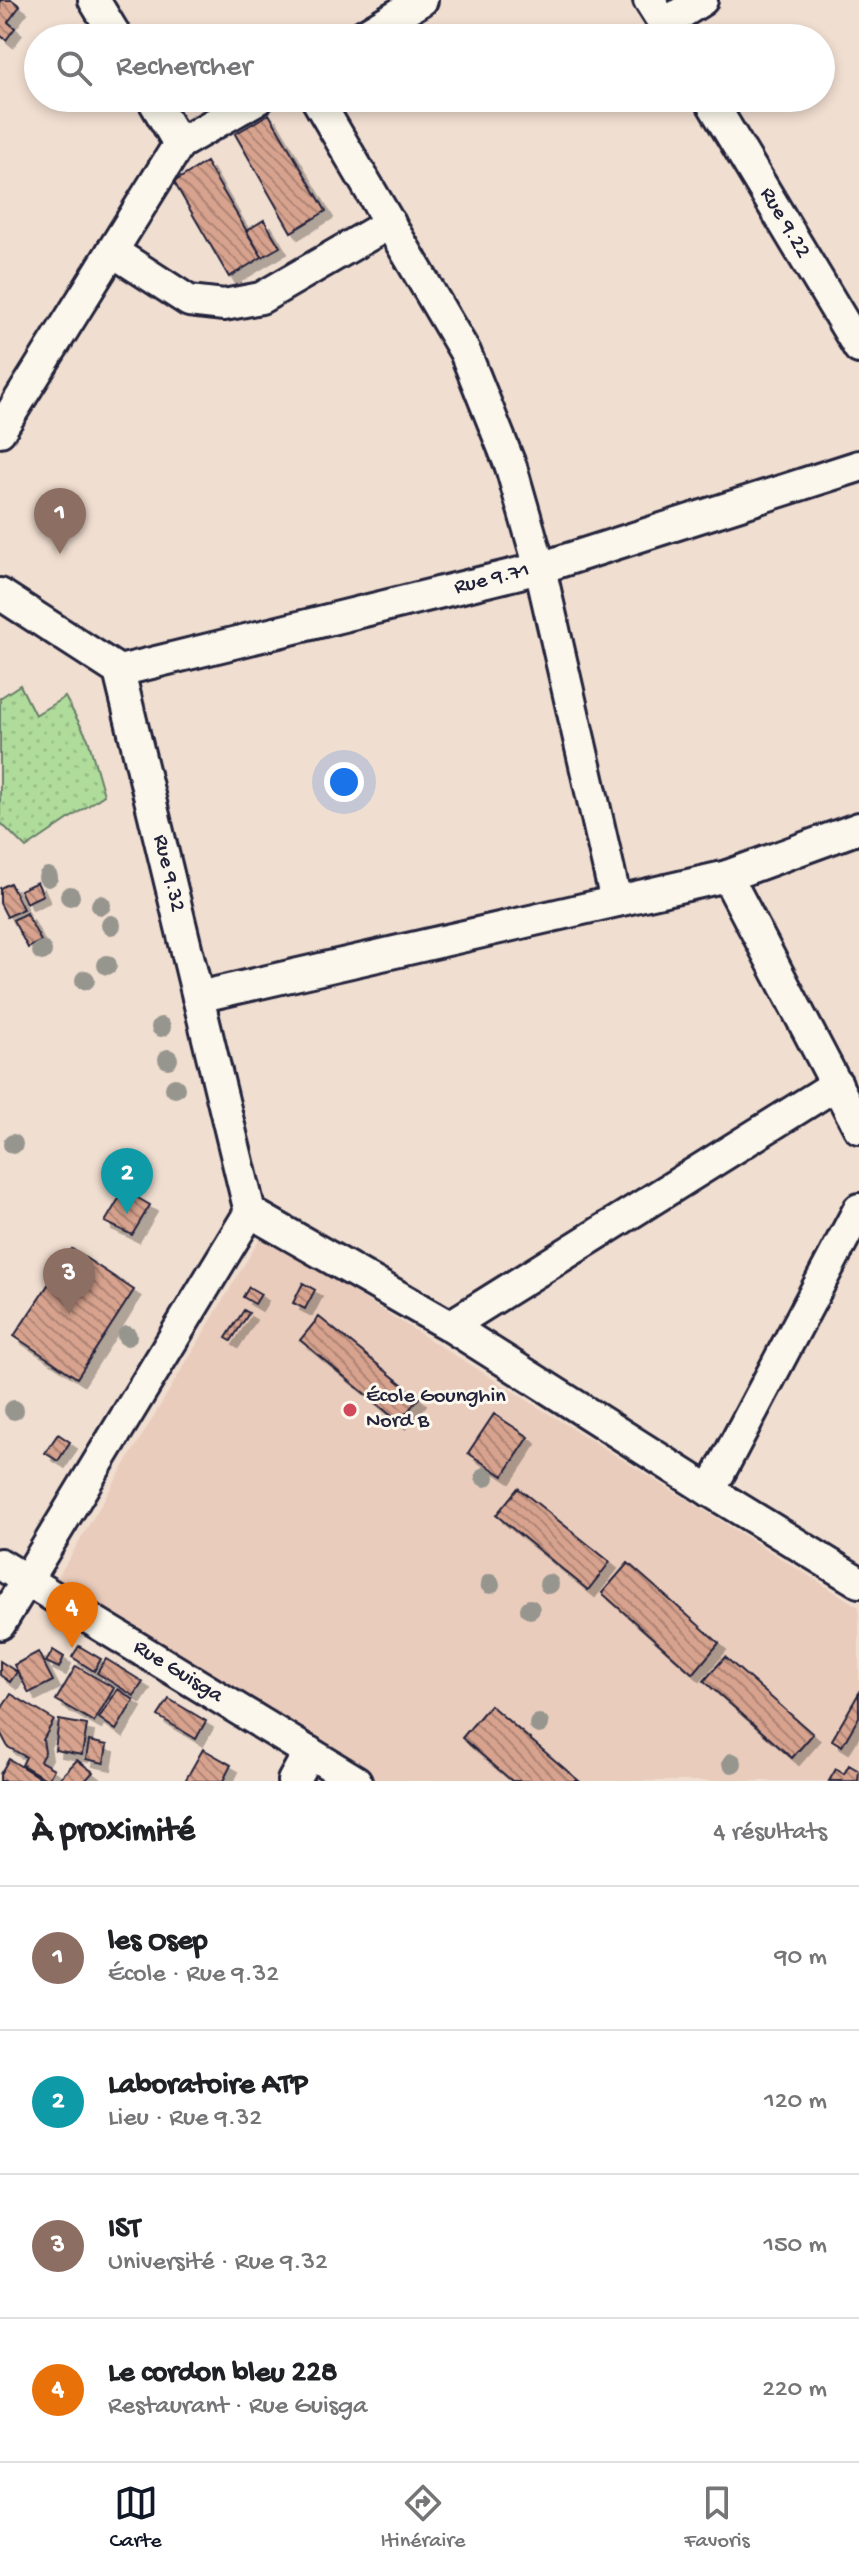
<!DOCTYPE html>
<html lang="fr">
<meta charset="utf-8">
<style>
body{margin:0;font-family:"Gochi Hand",sans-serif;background:#f6f6f6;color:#202124}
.you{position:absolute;left:344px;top:782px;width:28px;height:28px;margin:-20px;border:6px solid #fff;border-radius:50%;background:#1a73e8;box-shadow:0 0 0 12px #1a73e833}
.badge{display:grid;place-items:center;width:52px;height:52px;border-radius:50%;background:#111827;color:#fff;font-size:26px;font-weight:700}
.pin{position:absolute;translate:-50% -66px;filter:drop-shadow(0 2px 4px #0008)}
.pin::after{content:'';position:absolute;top:42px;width:28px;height:24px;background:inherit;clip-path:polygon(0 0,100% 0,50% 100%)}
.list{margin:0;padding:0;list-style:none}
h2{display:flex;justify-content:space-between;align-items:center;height:104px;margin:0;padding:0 32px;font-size:34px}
h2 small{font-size:26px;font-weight:400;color:#757577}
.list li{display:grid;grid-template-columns:52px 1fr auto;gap:24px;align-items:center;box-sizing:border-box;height:144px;padding:0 32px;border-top:2px solid #e0e0e0}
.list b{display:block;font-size:30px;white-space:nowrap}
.list p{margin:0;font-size:26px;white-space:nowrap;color:#757577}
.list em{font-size:26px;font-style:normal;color:#757577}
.icon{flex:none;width:44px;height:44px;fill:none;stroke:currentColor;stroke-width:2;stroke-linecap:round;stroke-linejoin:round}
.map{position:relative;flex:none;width:859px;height:1781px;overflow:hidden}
.search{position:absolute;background:#fff;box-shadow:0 4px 12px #0003;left:24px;right:24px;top:24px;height:88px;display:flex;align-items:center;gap:20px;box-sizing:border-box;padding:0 28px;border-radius:44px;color:#757577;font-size:30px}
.sheet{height:680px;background:#fff}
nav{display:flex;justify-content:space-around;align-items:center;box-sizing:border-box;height:112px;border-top:2px solid #e0e0e0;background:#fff;font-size:22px;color:#757577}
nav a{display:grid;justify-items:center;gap:4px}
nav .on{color:#111827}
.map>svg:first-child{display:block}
</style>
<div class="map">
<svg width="859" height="1781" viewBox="0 0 859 1781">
<defs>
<pattern id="garden-dots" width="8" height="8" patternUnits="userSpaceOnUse" patternTransform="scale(2)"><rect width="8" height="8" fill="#afdc9a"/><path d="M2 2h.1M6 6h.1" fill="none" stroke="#96bc86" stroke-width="1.8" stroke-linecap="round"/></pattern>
<pattern id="building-back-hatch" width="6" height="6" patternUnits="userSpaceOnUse" patternTransform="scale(2)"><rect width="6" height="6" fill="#d8a38e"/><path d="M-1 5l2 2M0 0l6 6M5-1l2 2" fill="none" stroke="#af8475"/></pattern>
<filter id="shadow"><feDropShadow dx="7" dy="7" stdDeviation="0" flood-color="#0004"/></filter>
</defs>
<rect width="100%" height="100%" fill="#f0ded0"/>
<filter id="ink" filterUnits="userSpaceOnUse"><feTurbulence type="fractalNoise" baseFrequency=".0125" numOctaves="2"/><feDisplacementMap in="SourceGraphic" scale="16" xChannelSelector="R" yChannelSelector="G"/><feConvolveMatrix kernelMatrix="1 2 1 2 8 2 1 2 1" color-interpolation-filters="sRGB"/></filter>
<g filter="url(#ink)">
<path fill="#e9ccbc" d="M262 1235 859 1607V1781H374L53 1585Z"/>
<path fill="url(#garden-dots)" stroke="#687f6a" stroke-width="2" d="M20 685 35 715 65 697 88 739 104 795 26 848 0 822V698Z"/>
<path fill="url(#building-back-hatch)" stroke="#22223b" stroke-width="2" filter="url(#shadow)" d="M0 0H12L20 6 8 22 15 28 6 40 0 35Z
M269 114 326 211 291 232 235 134Z
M206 162 262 257 229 277 174 182Z
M264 220 280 247 262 257 246 231Z
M37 882 43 895 26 903 20 890Z
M10 883 23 909 7 917 0 903V888Z
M26 913 41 941 28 948 13 920Z
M124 1190 150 1205 132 1235 105 1222Z
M72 1249 134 1290 77 1378 14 1336Z
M303 1283 315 1290 305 1309 293 1303Z
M249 1287 261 1294 255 1304 243 1297Z
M244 1310 249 1313 231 1341 226 1338Z
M319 1317 419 1398 399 1422 300 1340Z
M494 1414 529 1437 503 1476 468 1453Z
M58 1434 70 1442 58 1461 45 1453Z
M518 1488 610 1562 588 1590 496 1515Z
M628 1563 719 1643 693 1674 602 1593Z
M79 1646 101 1659 94 1671 72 1657Z
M53 1650 64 1657 59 1668 46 1662Z
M38 1652 53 1681 29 1693 14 1665Z
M725 1657 813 1734 792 1758 704 1681Z
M106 1659 143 1682 134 1696 97 1673Z
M0 1661 17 1672 10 1682 0 1675Z
M76 1666 114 1688 94 1722 56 1700Z
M118 1689 134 1700 116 1730 99 1718Z
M859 1693V1717L842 1746 832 1740Z
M11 1694 54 1720 43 1740 45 1752 40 1761 54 1769 48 1780 22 1765 26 1757 8 1747 0 1732V1711Z
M169 1699 206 1721 196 1739 158 1716Z
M490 1705 579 1781H512L462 1738Z
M59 1720 87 1725 82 1755 55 1750Z
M89 1741 107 1745 104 1763 86 1759Z
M203 1749 231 1765 223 1781H185Z
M9 1759 45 1781H0V1774Z
M77 1760 93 1772 85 1781H57Z
M849 1765 859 1771 858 1781H829L836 1769 844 1774Z"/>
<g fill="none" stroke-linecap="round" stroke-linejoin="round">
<g stroke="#22223b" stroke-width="36">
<g id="minor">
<path d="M94 0 117 38"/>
<path d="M649 0 673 38"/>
<path d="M664 24 702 0"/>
<path d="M359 38 422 0"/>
<path d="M152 98 179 144"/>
<path d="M316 98 465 352 511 467 540 568 616 901"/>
<path id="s1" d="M709 98 859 348"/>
<path d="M112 251 189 301 224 305 261 298 390 223"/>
<path d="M0 431 179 144 259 98"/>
<path id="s2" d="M0 594 119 671 250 1212"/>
<path id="s3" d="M119 671 540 568 859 466"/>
<path d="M727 876 859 1128"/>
<path d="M198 997 727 876 859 828"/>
<path d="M250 1212 450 1326 710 1491 859 1582"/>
<path d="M450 1326 837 1084"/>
<path d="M710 1491 859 1209"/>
<path id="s4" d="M0 1564 356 1781"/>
<path d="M0 1624 250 1212"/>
<path d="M293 1781 309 1752"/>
</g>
</g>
<use href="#minor" stroke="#fbf7ec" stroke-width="30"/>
</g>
<g fill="#96958e">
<circle cx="48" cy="877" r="10"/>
<circle cx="70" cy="896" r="10"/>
<circle cx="101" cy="905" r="10"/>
<circle cx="111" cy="925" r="10"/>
<circle cx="42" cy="951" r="10"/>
<circle cx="107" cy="965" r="10"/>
<circle cx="85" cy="980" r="10"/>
<circle cx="161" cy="1027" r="10"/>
<circle cx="168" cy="1059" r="10"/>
<circle cx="175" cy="1088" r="10"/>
<circle cx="13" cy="1144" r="10"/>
<circle cx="127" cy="1336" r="10"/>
<circle cx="14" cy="1410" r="10"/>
<circle cx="485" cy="1477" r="10"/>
<circle cx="490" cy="1584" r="10"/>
<circle cx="549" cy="1584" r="10"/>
<circle cx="530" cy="1609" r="10"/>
<circle cx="539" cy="1724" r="10"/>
<circle cx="732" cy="1763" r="10"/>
</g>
</g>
<circle fill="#d1495b" stroke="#fbf7ec" stroke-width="3" cx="350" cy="1410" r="8"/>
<g text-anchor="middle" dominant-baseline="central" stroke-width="6" stroke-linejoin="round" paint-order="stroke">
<g font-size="22" fill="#22223b" stroke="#fbf7ec">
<text stroke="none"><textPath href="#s1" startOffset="146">Rue 9.22</textPath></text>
<text stroke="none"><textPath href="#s3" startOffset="384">Rue 9.71</textPath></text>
<text stroke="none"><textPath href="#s2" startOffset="350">Rue 9.32</textPath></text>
<text stroke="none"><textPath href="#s4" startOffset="208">Rue Guisga</textPath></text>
</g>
<g font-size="22" fill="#22223b" stroke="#fbf7ec" text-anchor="start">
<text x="366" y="1397">École Gounghin<tspan x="366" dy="25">Nord B</tspan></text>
</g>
</g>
</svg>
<div class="you"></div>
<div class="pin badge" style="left:60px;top:554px;background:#8d6e63">1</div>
<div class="pin badge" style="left:127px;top:1214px;background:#0f9aa8">2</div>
<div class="pin badge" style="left:69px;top:1314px;background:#8d6e63">3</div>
<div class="pin badge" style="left:72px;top:1648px;background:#e8710a">4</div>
<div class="search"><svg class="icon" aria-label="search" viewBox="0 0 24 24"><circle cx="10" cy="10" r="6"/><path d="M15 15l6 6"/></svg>Rechercher</div>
</div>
<section class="sheet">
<h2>À proximité<small>4 résultats</small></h2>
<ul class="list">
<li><span class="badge" style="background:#8d6e63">1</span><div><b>les Osep</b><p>École · Rue 9.32</p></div><em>90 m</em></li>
<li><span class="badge" style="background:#0f9aa8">2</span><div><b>Laboratoire ATP</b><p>Lieu · Rue 9.32</p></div><em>120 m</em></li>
<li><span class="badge" style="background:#8d6e63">3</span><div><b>IST</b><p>Université · Rue 9.32</p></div><em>150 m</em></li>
<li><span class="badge" style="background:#e8710a">4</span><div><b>Le cordon bleu 228</b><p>Restaurant · Rue Guisga</p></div><em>220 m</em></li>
</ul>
</section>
<nav>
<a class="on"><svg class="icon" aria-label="map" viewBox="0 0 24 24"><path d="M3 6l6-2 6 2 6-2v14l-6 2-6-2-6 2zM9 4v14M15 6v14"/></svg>Carte</a>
<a><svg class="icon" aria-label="directions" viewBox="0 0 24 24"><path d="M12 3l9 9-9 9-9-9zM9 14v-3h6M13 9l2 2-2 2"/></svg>Itinéraire</a>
<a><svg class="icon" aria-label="saved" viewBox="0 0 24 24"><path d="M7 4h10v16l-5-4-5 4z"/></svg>Favoris</a>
</nav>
